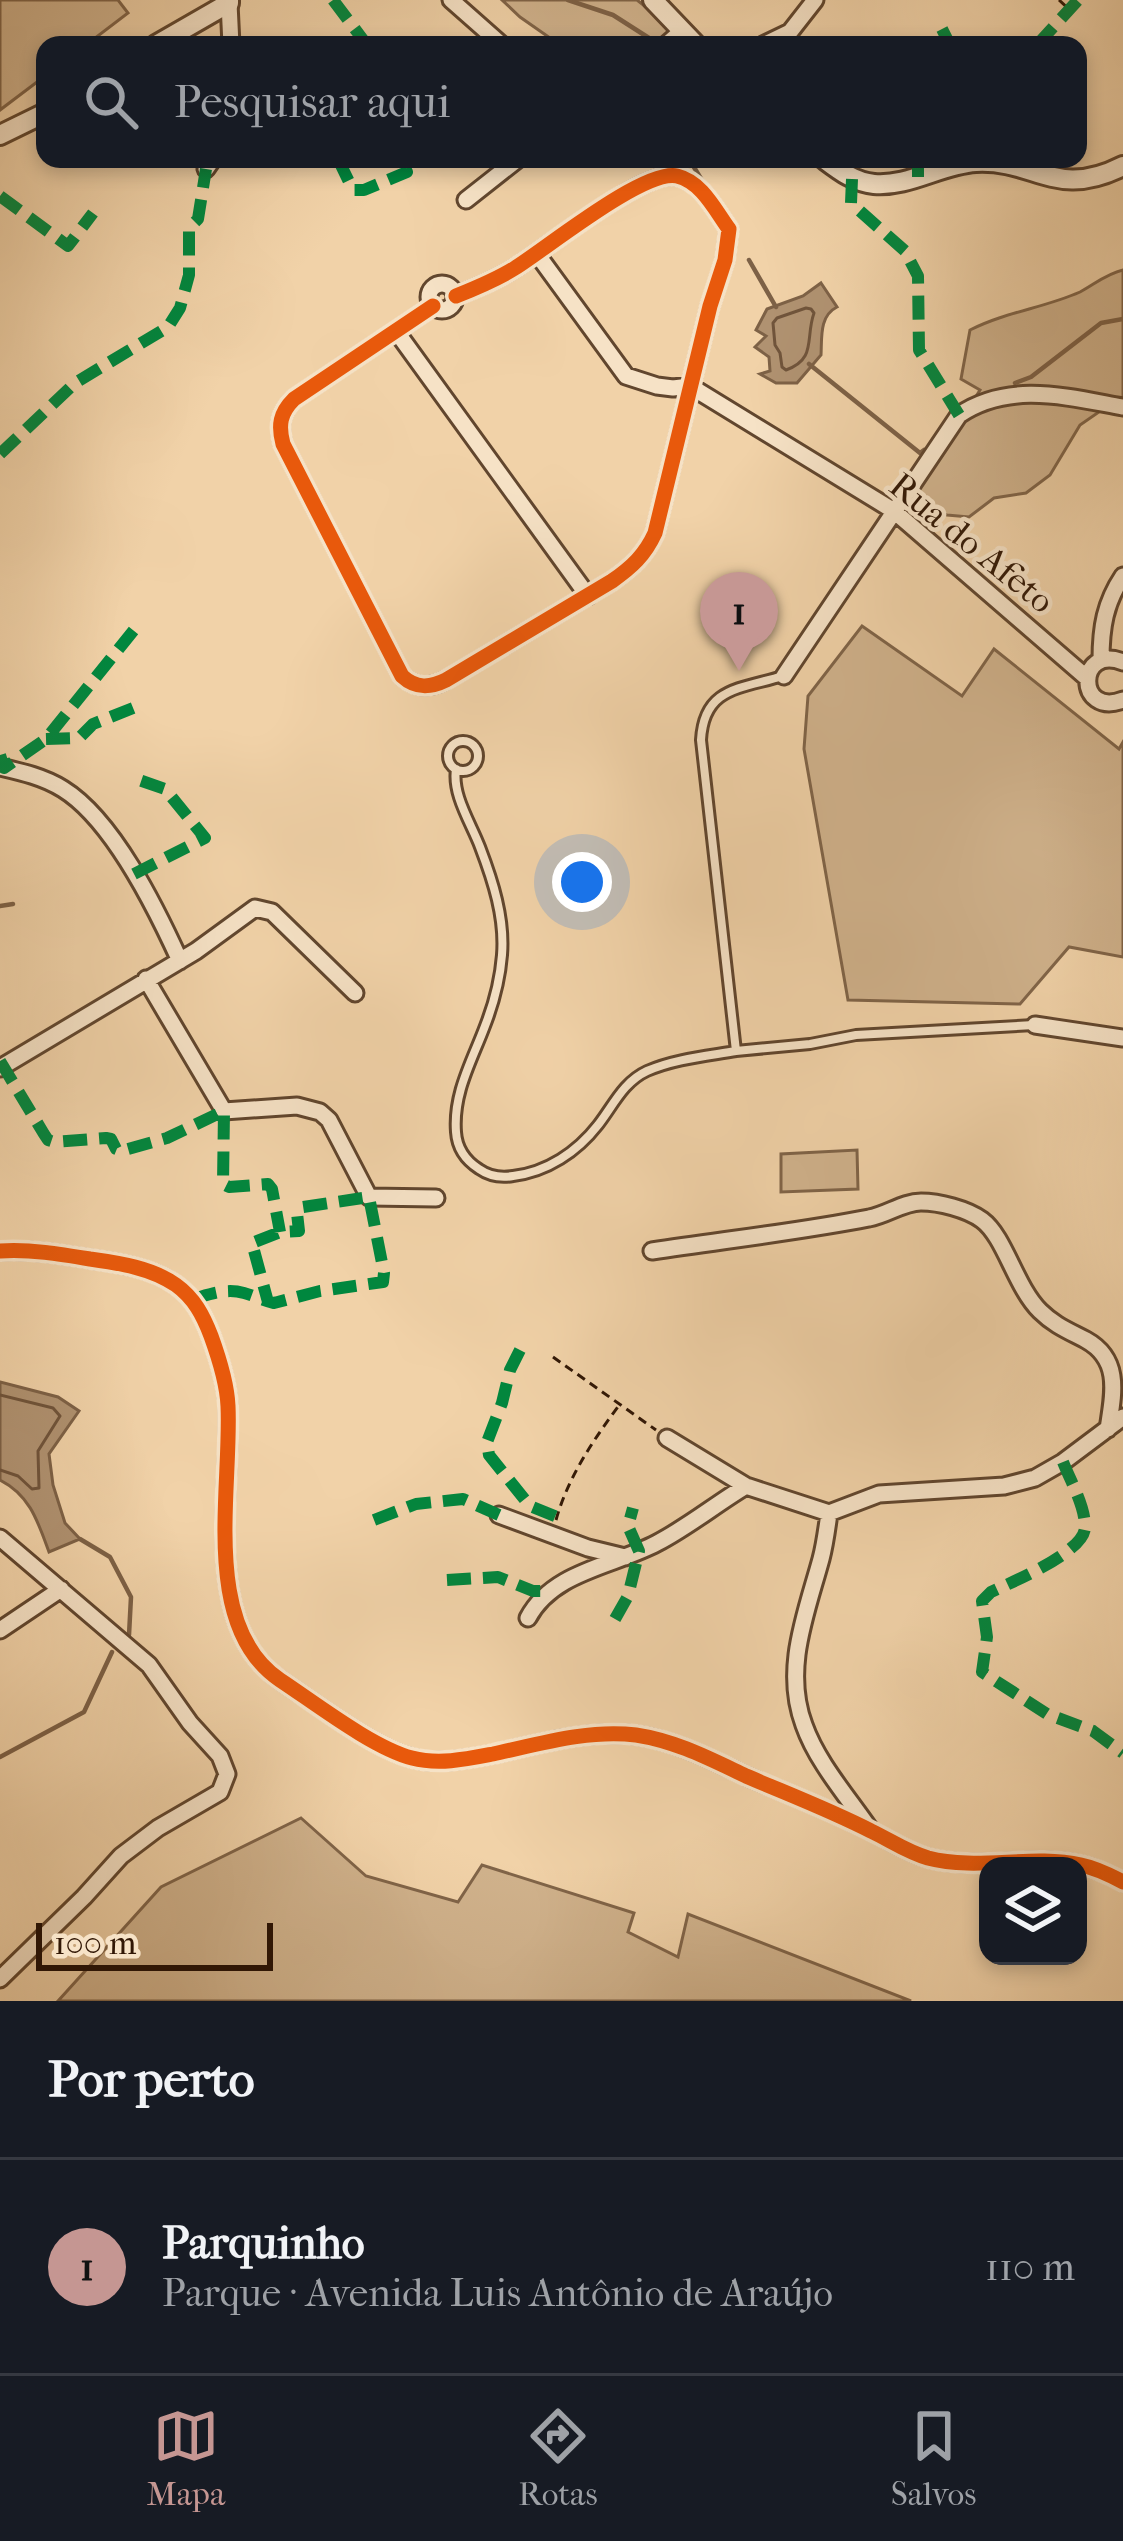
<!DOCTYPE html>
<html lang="pt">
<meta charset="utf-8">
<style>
body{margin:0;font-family:"IM FELL French Canon",serif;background:#20242c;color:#f1f3f6}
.controls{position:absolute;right:36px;bottom:36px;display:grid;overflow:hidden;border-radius:24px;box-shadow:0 6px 18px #0003}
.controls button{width:108px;height:108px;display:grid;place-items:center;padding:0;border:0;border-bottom:3px solid #363941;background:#171b24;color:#f1f3f6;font:60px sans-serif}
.scale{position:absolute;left:36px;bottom:30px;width:237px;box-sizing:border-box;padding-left:12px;border:6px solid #311705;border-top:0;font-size:33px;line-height:42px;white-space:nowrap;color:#311705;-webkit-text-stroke:9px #f6e2c6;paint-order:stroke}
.you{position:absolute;left:582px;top:882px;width:42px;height:42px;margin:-30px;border:9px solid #fff;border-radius:50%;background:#1a73e8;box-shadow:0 0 0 18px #1a73e833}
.badge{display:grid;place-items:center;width:78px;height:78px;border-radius:50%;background:#c59692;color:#111;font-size:39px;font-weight:700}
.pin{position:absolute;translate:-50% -99px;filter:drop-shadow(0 3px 6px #0008)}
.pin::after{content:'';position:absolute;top:63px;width:42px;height:36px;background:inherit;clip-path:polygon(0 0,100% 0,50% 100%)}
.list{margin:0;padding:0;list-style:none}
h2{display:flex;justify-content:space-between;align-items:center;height:156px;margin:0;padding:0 48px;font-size:51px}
h2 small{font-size:39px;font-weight:400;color:#9ea1a6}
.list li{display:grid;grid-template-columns:78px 1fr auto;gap:36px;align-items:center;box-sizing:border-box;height:216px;padding:0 48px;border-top:3px solid #363941}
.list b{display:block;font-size:45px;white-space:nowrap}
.list p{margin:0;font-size:39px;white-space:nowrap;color:#9ea1a6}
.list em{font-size:39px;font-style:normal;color:#9ea1a6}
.icon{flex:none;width:66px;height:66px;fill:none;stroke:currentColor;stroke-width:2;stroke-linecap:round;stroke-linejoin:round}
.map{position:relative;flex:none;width:1123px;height:2001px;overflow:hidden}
.search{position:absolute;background:#171b24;box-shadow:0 6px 18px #0003;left:36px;right:36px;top:36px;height:132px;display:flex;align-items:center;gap:30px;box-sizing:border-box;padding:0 42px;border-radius:24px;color:#9ea1a6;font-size:45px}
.sheet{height:372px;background:#171b24}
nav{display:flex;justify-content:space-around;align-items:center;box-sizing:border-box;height:168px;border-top:3px solid #363941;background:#171b24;font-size:33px;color:#9ea1a6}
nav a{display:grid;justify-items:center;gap:6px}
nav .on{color:#c59692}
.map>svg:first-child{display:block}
</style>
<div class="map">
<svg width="1123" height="2001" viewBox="0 0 1123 2001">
<rect width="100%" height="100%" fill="#f1d2a8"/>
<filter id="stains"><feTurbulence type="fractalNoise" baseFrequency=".00167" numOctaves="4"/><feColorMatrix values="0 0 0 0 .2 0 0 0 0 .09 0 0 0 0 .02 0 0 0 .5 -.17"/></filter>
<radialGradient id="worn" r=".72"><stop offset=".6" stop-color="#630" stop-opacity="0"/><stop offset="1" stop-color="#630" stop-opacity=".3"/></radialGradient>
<path fill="#d0b28c" stroke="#806448" stroke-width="3" d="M0 0H118L128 13 86 45H45V76L0 110Z
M502 0H637L674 29 651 45H560L520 17Z
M1123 270V411L1106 407 1080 425 1050 475 1026 493 994 498 969 517 947 515 913 498 980 390 961 379 970 330C1005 312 1044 308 1080 292 1095 284 1106 274 1123 270Z
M862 626 962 696 994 649 1119 749 1123 742V957L1069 947 1020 1004 848 1000 804 749 808 696Z
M857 1150 858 1189 781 1192V1154Z
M301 1818 366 1876 458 1902 482 1865 634 1913 628 1932 678 1957 688 1914 911 2001H58L161 1887Z"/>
<path fill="#b09271" stroke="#7d6146" stroke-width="3" d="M821 283 837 307C819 316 822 338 821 355L797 383H776L760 374 770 371 769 357 755 347 766 336 756 330 767 309 803 296Z
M0 1382 58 1397 79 1411 49 1454 53 1485 65 1523 80 1539 49 1552C38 1522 30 1495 0 1480Z"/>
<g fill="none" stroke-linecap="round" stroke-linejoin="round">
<path stroke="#70543b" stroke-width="3" d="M806 308 811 309 814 313C805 338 817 359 786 370L782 367 780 353 775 345 773 323 777 318Z
M0 1395 53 1408 60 1416 38 1451 39 1488 32 1489 18 1476 0 1470"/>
<path stroke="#7d6146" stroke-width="4.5" d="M568 0 613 15 649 38
M689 159 703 182
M749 260 776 307
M809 364 920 453 924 450
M1015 383 1031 377 1101 323 1123 319
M0 906 13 904
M80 1539 110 1557 131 1597 129 1635
M0 1757 84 1712 112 1652"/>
<g stroke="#61462e" stroke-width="14">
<path id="service" d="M783 676C740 689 704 687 701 740L736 1051 810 1044 856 1035 1034 1025
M448 756a15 15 0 1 1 30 0a15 15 0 1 1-30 0Z
M456 769C452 795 471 823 480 847 493 881 505 918 502 955 500 980 494 1003 485 1026 472 1061 453 1093 456 1132 457 1148 465 1160 479 1169 489 1176 501 1178 513 1176 547 1172 577 1152 598 1125 613 1106 623 1082 647 1071 674 1059 707 1056 736 1051"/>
</g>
<g stroke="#61462e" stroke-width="21">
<path id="minor" d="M451 0 502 45
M229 3 231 45
M666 45 682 31
M763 45 790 32 815 0
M206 169 213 159
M466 200 518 159
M537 254 626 376 657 386 673 388 690 386
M429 297a13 13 0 1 1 26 0a13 13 0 1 1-26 0Z
M433 306 294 399C280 413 278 425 283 444L402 676C416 689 430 688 446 680L612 581C632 567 645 555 655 533L710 306 725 260 729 229C715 210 702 182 677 176 644 169 547 248 515 268 496 280 476 288 456 296
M396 331 588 596
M690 386 894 511 1087 678
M1101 660C1101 627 1105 603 1123 576
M1123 662C1076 644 1076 718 1123 700
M784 676 959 415C1009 381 1067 397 1123 407
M0 767C22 772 44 777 63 789 113 820 156 908 180 961
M146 979 224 1111 297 1106 320 1112 329 1120 369 1197 436 1198
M1035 1025 1123 1038
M0 1068 196 951 255 908 272 912 355 993
M0 1251C30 1249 60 1254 90 1259 119 1263 152 1268 176 1285 194 1298 203 1315 211 1336 219 1358 227 1383 228 1406 232 1489 200 1626 280 1680 315 1703 373 1748 412 1758 439 1765 467 1759 493 1754 539 1744 589 1729 636 1735 676 1741 710 1759 746 1776 788 1794 830 1810 871 1831 890 1840 907 1852 928 1858 978 1871 1031 1854 1081 1865 1096 1868 1110 1875 1123 1882
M652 1251C724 1240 798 1232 869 1218 887 1215 903 1202 921 1202 939 1202 967 1209 982 1220 1005 1237 1015 1286 1040 1311 1054 1325 1069 1331 1086 1340 1122 1360 1113 1395 1108 1429
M667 1438 746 1486 829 1513
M829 1513C827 1528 825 1544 821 1559 806 1614 783 1669 804 1725 817 1762 847 1796 869 1828
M829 1513 879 1494 1004 1486 1035 1478 1063 1462 1123 1417
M499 1515 588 1548 625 1557
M0 1538 149 1665 190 1723 220 1756 227 1774 220 1792 158 1828 121 1856 84 1897 0 1979
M528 1618C553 1571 614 1566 657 1543 688 1527 716 1504 746 1486
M0 1630 61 1589"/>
</g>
<g stroke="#61462e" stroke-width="24">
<path id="tertiary" d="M653 0 696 45
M156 45 229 3V0
M0 135 45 113
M824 159C840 171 854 182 874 184 909 187 941 164 976 162 1036 159 1056 200 1123 166"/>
</g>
<path stroke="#311705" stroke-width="3" stroke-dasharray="9 6" stroke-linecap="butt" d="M1059 0 1070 10
M553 1357 656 1430
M556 1520C568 1477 594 1439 620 1404"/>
<use href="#service" stroke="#f6e2c6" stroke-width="8"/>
<use href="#minor" stroke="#f6e2c6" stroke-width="15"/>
<use href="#tertiary" stroke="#f6e2c6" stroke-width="18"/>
<path stroke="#00873e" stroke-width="12" stroke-dasharray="24 12" stroke-linecap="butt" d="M333 0 367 45
M942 29 950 45
M1037 45 1078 0
M338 159 353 190H364L407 172 401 159
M918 159V177
M852 179 851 203 905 251 918 276 919 350 959 415
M0 196 68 246 93 213
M0 454 75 383 168 327 180 308 189 275V228L198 219 206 169
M46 739 79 738 93 724 138 706
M0 755 4 768 46 739 138 625
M134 874 205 838 165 789 139 780
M0 1061 44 1134 48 1140 54 1142 106 1138 111 1139 116 1149 121 1151 167 1138 224 1111 223 1184 229 1187 268 1184 272 1189 280 1232
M193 1299C211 1294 226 1288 244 1293 255 1296 264 1301 274 1303L320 1291 383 1282 384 1273 369 1197 303 1207 297 1213 299 1231 280 1232 252 1243 268 1302
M520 1350 510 1370 502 1403 487 1442 489 1455 530 1506 557 1517
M1063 1462C1071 1482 1085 1506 1085 1527 1085 1552 1012 1582 991 1592L982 1601 987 1637 982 1672 1047 1714 1093 1731 1123 1753
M374 1520 416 1504 463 1499 499 1515
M447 1580 498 1577 533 1591H549
M615 1619 628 1596 639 1551 628 1526 633 1508"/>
<g stroke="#f6e2c6" stroke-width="22">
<path id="cycleway" d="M433 306 294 399C280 413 278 425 283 444L402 676C416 689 430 688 446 680L612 581C632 567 645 555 655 533L710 306 725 260 729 229C715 210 702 182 677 176 644 169 547 248 515 268 496 280 476 288 456 296
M0 1251C30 1249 60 1254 90 1259 119 1263 152 1268 176 1285 194 1298 203 1315 211 1336 219 1358 227 1383 228 1406 232 1489 200 1626 280 1680 315 1703 373 1748 412 1758 439 1765 467 1759 493 1754 539 1744 589 1729 636 1735 676 1741 710 1759 746 1776 788 1794 830 1810 871 1831 890 1840 907 1852 928 1858 978 1871 1031 1854 1081 1865 1096 1868 1110 1875 1123 1882"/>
</g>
<use href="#cycleway" stroke="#e8590c" stroke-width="15"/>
</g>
<g text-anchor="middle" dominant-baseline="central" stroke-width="9" stroke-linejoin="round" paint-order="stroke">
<g font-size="36" fill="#311705" stroke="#f6e2c6">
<text transform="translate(972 543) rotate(39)">Rua do Afeto</text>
</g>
</g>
<rect width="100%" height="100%" filter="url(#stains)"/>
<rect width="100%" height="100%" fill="url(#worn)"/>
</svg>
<div class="controls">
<button><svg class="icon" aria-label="layers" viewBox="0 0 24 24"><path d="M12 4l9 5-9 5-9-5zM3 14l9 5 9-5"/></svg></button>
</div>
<div class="scale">100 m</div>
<div class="you"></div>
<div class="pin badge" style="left:739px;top:671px">1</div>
<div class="search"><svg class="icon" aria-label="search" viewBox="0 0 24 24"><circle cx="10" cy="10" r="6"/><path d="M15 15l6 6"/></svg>Pesquisar aqui</div>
</div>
<section class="sheet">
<h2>Por perto<small></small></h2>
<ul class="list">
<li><span class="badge">1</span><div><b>Parquinho</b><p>Parque · Avenida Luis Antônio de Araújo</p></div><em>110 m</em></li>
</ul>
</section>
<nav>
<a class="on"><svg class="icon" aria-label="map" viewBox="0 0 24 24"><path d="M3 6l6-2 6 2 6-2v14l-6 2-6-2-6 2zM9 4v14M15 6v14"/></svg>Mapa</a>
<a><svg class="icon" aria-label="directions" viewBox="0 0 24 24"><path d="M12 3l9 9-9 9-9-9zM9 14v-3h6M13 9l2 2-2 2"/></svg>Rotas</a>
<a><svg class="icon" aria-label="saved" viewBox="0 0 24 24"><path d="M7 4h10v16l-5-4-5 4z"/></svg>Salvos</a>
</nav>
